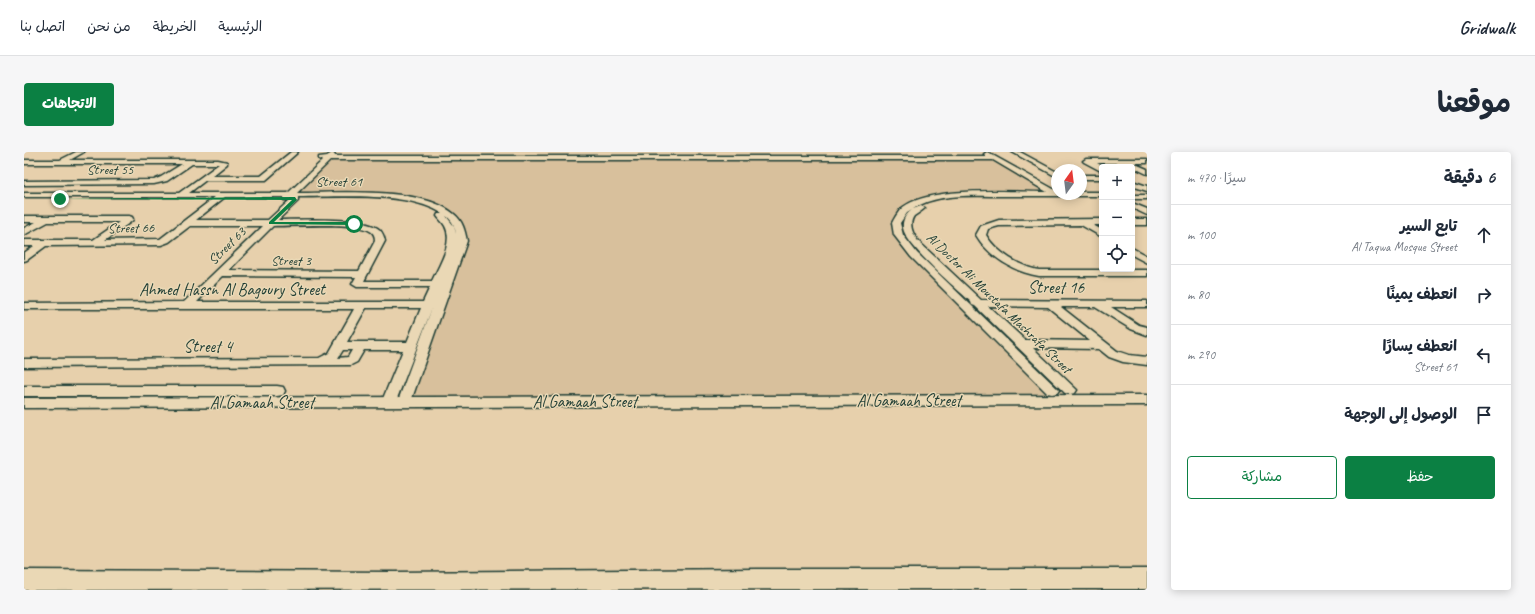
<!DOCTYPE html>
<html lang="ar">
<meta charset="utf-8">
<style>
body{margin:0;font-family:Caveat,"Playpen Sans Arabic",sans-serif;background:#f6f6f7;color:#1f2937;direction:rtl}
.controls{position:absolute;right:12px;top:12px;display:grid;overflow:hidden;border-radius:4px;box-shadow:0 2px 10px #0003}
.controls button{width:36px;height:36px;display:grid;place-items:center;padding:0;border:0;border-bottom:1px solid #e0e1e3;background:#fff;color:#1f2937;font:20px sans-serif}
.compass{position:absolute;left:1027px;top:12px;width:36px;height:36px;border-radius:50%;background:#fff;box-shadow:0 2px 10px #0003;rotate:14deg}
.stop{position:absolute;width:12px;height:12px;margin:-9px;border:3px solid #0b8043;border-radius:50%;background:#fff}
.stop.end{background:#0b8043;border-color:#fff;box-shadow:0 1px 4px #0008}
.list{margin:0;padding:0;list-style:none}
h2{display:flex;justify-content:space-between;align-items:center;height:52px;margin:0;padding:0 16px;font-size:17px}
h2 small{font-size:13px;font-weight:400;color:#747a83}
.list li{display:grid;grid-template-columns:26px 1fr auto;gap:12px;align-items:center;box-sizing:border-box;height:60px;padding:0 16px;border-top:1px solid #e0e1e3}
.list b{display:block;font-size:15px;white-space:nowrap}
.list p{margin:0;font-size:13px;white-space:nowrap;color:#747a83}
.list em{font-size:13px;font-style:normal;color:#747a83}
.actions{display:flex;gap:8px;padding:12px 16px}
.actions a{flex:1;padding:9px 0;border:1px solid #0b8043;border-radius:4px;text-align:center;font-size:14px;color:#0b8043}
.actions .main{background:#0b8043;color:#fff}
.icon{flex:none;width:22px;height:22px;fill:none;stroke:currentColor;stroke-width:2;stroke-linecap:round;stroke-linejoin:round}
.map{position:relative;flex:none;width:1123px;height:438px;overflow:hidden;direction:ltr;border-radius:4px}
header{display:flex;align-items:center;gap:24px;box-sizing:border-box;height:56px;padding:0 20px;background:#fff;border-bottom:1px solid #e0e1e3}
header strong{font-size:19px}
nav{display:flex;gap:22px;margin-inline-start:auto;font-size:14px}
.intro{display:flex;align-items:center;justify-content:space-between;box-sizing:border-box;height:96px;padding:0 24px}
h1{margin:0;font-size:28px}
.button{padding:10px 18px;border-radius:4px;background:#0b8043;color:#fff;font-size:14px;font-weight:700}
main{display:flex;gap:24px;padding:0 24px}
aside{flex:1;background:#fff;border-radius:4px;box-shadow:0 2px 10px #0003}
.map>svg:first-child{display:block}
</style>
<header>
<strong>Gridwalk</strong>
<nav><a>الرئيسية</a><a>الخريطة</a><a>من نحن</a><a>اتصل بنا</a></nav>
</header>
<div class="intro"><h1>موقعنا</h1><a class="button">الاتجاهات</a></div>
<main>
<aside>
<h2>6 دقيقة<small>سيرًا · 470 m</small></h2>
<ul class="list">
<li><svg class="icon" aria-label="ahead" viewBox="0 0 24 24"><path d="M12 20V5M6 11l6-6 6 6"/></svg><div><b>تابع السير</b><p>Al Taqwa Mosque Street</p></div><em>100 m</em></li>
<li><svg class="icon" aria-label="right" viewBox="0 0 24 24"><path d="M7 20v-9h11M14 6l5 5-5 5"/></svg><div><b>انعطف يمينًا</b></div><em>80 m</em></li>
<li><svg class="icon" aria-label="left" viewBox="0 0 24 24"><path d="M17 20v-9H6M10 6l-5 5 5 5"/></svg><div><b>انعطف يسارًا</b><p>Street 61</p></div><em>290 m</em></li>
<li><svg class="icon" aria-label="arrive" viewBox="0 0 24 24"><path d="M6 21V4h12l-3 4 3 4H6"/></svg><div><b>الوصول إلى الوجهة</b></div></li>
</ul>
<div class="actions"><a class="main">حفظ</a><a>مشاركة</a></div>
</aside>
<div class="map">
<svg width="1123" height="438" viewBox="0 0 1123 438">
<rect width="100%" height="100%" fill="#e7d0ac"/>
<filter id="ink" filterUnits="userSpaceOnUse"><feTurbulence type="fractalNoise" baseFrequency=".025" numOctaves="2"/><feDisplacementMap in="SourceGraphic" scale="8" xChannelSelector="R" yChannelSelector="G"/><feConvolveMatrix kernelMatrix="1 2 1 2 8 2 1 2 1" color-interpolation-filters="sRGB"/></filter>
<g filter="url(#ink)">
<path fill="#d8c09c" d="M962 4 1031 44 933 45 909 49 893 54 882 62 878 71 880 83 888 94 1044 244 375 246 430 101 433 79 428 70 422 64 413 58 394 52 374 47 346 45H259L302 5Z"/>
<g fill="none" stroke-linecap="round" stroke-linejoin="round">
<g stroke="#1f3d34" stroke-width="3">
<path id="minor" d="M52 0H60L46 8H194L203 10V12L188 24H237L267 0H274L242 28H182L165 41H264L299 8 295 7V5L303 4 308 1 310 2 311 4H962L960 2 963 0 1033 39V42H1057V40H1078V44C1048 44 1018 44 988 44 957 45 916 39 889 57L897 54 901 56C898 59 894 61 890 64 884 72 889 82 894 89L957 148 1123 149V155H1087L1115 173 1123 175V183L1107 177 1071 155H1037L1093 199 1105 203 1123 205V213L1099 210 1085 205 1075 197 1009 196 1053 238 1051 241 1046 242 1041 241 951 154 948 153 947 150C932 136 882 94 879 76 878 68 882 62 888 58L883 61 876 71 879 83 893 101 1035 238 1033 241 1028 242 1023 241 887 105 870 83 868 71C870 67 873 62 876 58 900 33 989 40 1023 40L969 8H307L273 41C315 41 397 34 430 62 439 69 441 79 443 89L386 252 381 253 376 252 374 249 408 156 372 249 370 252 365 253 360 252 358 249 379 198H340L333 210 327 213 0 215V207L295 206 305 201 330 157H0V151L160 150 239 74H166L145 90 137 93 22 94 3 108 0 109V101L10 94H0V88H69L95 70H24L0 83V76L12 70H0V64H105L108 65 109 67 108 69 81 88 136 87 191 45H0V41H155L195 12H168L143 29 130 32 0 33V29L130 28 137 25 158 12H0V8H36ZM201 45H259L260 48H266L244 68H172ZM274 45C314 45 385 39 419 62H414L413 64C415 67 419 70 421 74 430 91 415 113 408 129H340L361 89C360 85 359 81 356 78 342 64 275 68 254 68L274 49ZM422 64C428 68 431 74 432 82L430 74ZM249 74C269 74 331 70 346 79 350 81 351 84 351 89L335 119 205 118ZM199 124 332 125 328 132 333 135H406L399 150H173ZM964 154 1024 155 1066 189 1001 188ZM342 156H397L383 190H323ZM319 198H328L324 205 314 206Z
M988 0H996L1033 20V25Z
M1062 7H1123V11H1109L1123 17V22L1100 11H1073L1081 15H1078V18H1075L1060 10 1059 9Z
M1057 23H1078V27H1057Z
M1108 29 1123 34V39L1108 34Z
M1108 43H1123V47H1108Z
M1108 51 1123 57V63L1108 56Z
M1078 67V73H1069L1078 78V85L1057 73 975 74 964 77 962 83C972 100 996 115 1015 118H1123V124H1015C990 120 965 105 952 83L957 74 975 68Z
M1108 67H1123V73H1108Z
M1108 96 1123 104V111L1108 103Z"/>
</g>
<g stroke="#1f3d34" stroke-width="3">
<path id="major" d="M0 234H253L259 235 261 239 259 243 253 244H0Z
M1123 243V253L0 256V246Z
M734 417H1123V437L0 438V418L371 420Z"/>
</g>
<use href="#minor" fill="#ead8b5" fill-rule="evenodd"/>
<use href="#major" fill="#ead8b5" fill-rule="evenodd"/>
</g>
</g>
<path fill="#0b8043" d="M271 45 273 48 250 70H330L332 72 330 73 245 72V70L268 48 33 47Z"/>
<g text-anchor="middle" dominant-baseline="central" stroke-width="3" stroke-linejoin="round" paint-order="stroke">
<g font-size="14" fill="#1f3d34" stroke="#ead8b5">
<text x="86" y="17">Street 55</text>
<text x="315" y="29">Street 61</text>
<text transform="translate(107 76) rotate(-1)">Street 66</text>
<text transform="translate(203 94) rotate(-45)">Street 63</text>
<text x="267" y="108">Street 3</text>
<text transform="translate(975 151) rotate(44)">Al Doctor Ali Moustafa Mashrafa Street</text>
</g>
<g font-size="17" fill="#1f3d34" stroke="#ead8b5">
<text x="1032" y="135">Street 16</text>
<text x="208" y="137">Ahmed Hassn Al Bagoury Street</text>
<text x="184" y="194">Street 4</text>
<text x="885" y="248">Al Gamaah Street</text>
<text x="561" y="249">Al Gamaah Street</text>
<text x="238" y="250">Al Gamaah Street</text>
</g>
</g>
</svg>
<div class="controls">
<button>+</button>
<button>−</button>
<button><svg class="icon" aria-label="locate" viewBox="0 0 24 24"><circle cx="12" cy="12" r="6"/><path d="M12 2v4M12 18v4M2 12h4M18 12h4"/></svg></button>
</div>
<svg class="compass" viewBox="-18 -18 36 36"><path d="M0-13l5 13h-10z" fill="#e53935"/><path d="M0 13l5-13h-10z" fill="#747a83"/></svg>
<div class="stop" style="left:330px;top:72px"></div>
<div class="stop end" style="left:36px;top:47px"></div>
</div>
</main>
